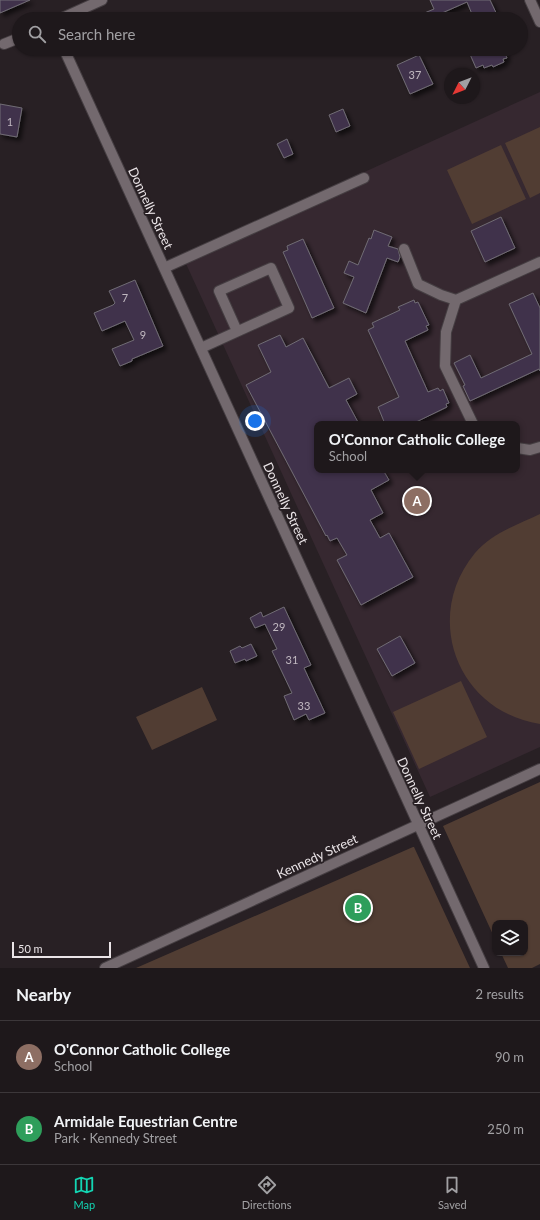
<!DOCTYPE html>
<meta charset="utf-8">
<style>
body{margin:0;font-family:Lato,sans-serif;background:#262124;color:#f1f3f6}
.controls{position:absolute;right:12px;bottom:12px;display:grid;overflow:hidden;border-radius:8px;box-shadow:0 1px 3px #0004}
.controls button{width:36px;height:36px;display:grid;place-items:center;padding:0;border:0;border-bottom:1px solid #3c373a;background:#1e181b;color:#f1f3f6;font:20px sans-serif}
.compass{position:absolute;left:444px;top:68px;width:36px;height:36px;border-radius:50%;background:#1e181b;box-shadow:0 1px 3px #0004;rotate:228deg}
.scale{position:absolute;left:12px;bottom:10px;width:99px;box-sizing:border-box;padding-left:4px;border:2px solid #eae4e7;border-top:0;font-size:11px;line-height:14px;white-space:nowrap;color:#eae4e7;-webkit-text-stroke:3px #282024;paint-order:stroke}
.you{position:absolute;left:255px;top:421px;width:14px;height:14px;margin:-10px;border:3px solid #fff;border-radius:50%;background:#1a73e8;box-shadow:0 0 0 6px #1a73e833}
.badge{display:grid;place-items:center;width:26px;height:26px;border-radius:50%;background:#13d5b3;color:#fff;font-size:13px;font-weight:700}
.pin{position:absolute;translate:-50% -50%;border:2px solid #fff;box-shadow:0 1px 4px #0006}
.popup{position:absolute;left:314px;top:421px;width:206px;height:52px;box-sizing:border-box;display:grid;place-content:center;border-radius:8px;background:#1e181b;filter:drop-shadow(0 1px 3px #0005);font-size:13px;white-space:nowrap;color:#a1a0a3}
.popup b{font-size:15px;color:#f1f3f6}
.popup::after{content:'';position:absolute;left:50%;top:100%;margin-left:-8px;border:8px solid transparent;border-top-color:#1e181b}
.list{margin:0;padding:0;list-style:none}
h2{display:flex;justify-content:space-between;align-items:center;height:52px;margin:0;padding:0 16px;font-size:17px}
h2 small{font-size:13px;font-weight:400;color:#a1a0a3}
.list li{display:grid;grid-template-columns:26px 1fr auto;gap:12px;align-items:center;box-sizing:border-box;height:72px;padding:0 16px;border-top:1px solid #3c373a}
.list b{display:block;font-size:15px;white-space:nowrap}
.list p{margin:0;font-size:13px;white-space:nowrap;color:#a1a0a3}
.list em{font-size:13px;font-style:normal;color:#a1a0a3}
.icon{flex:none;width:22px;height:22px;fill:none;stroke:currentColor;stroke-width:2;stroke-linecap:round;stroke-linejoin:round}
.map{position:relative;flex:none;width:540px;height:968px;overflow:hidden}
.search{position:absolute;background:#1e181b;box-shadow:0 1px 3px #0004;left:12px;right:12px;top:12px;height:44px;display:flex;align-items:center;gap:10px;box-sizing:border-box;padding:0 14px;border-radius:22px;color:#a1a0a3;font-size:15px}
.sheet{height:196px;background:#1e181b}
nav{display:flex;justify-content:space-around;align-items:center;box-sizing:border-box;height:56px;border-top:1px solid #3c373a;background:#1e181b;font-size:11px;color:#a1a0a3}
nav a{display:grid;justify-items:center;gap:2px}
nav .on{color:#13d5b3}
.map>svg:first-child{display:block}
</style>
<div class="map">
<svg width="540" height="968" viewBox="0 0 540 968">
<defs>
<filter id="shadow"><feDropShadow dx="3.5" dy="3.5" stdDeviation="2" flood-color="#0009"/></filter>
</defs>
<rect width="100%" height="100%" fill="#282024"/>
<path fill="#362830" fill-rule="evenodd" d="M540 92V747L430 797 182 255ZM317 424H517V470H317Z"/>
<path fill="#513d33" d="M540 127V193L530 198 505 143Z
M501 145 526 199 472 224 447 170Z
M540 514V724C457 711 422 617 475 553 492 533 517 525 540 514Z
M461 681 487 737 419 769 393 712Z
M202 687 217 720 152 750 136 717Z
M540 782V964L532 968H508L501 953H525V923H495V939L443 826Z
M414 847 470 968H136L413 847Z"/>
<path fill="#41324c" stroke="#706c74" filter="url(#shadow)" d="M0 0H30L0 13Z
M430 0H490L499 19H474L467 2 442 13 445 19H410L434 9Z
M475 49H503L507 58 503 59 504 62 493 67 492 65 484 68 483 65 476 68 469 52Z
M419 55 433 84 410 94 397 65Z
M0 104 22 108 17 137 0 134Z
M343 109 350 126 336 132 329 115Z
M287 139 293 154 284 158 277 144Z
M501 217 515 248 485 262 471 231Z
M374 230 392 237 388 246 398 249 400 257 398 262 387 258 366 313 343 303 354 277 344 273 349 261 358 265 369 238 371 239Z
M303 239 334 308 312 318 283 252 288 250 287 246Z
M135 280 163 346 132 359V361L120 366 112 349 134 340 125 321 102 331 94 313 113 305 115 303 109 291Z
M533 293 540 308V371L539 369 470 401 463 386 465 385 454 363 470 355 481 378 532 354 509 304Z
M414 300 415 303 418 302 429 325 426 326 428 330 405 341 428 392 438 388 440 391 443 389 449 403 446 404 447 407 412 424H385L378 407 399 397 368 330 374 327 372 323 400 310 398 307Z
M280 335 286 347 303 338 329 388 349 378 357 394 346 400 359 424H317V470H383L389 480 371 490 383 513 370 520 380 538 389 533 413 577 361 605 337 560 347 555 337 538 330 541 327 535 326 536 246 385 271 372 258 345Z
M284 607 311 665 304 668 325 713 309 720 306 714 294 720 284 696 292 693 272 651 277 649 265 624 255 628 250 618 261 612 263 617Z
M400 636 415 663 392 676 377 649Z
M251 644 257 656 246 661 245 659 235 663 230 651 240 646 242 648Z"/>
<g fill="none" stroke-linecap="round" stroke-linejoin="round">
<g stroke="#453e42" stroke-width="12">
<path id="minor" d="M530 0 540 22
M60 19 102 0
M4 44 19 38
M64 49 484 968
M404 249 418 284 441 295 456 300
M164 268 364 178
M201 348 289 308 271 268 219 291 237 331
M473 424 445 366 446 332 456 300 540 262
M517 448 530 450 540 447
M105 968 540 769"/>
</g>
<use href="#minor" stroke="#73696e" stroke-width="10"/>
</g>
<g text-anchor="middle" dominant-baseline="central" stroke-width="3.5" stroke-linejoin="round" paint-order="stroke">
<g font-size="11" fill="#c0b8c0">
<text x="415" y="74">37</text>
<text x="10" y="121">1</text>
<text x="125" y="297">7</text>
<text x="143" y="334">9</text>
<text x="279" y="626">29</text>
<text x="292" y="659">31</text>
<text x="304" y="705">33</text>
</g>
<g font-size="13" fill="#eae4e7" stroke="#282024">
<text transform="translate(151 208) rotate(65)">Donnelly Street</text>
<text transform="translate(286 503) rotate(65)">Donnelly Street</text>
<text transform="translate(420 798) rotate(65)">Donnelly Street</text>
<text transform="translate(317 856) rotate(-25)">Kennedy Street</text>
</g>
</g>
</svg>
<div class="controls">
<button><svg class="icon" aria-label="layers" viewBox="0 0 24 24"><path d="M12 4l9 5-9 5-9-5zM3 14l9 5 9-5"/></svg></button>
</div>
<svg class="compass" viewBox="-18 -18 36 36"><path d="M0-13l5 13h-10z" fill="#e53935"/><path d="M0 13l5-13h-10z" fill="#a1a0a3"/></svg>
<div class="scale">50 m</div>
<div class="you"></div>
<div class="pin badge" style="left:417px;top:501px;background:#8d6e63">A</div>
<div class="popup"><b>O'Connor Catholic College</b>School</div>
<div class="pin badge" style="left:358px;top:908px;background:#2e9e5b">B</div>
<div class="search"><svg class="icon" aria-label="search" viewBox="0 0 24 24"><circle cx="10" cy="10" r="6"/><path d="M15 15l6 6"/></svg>Search here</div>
</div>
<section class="sheet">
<h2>Nearby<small>2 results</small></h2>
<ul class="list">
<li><span class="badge" style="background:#8d6e63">A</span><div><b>O'Connor Catholic College</b><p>School</p></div><em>90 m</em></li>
<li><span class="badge" style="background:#2e9e5b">B</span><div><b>Armidale Equestrian Centre</b><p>Park · Kennedy Street</p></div><em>250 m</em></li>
</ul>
</section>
<nav>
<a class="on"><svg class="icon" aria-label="map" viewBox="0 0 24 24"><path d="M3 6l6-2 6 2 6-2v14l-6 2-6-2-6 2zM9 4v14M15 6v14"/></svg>Map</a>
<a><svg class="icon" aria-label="directions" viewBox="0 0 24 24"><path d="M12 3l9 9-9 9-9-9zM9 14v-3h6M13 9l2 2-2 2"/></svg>Directions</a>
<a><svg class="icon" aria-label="saved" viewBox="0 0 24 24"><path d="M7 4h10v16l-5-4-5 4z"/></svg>Saved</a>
</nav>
